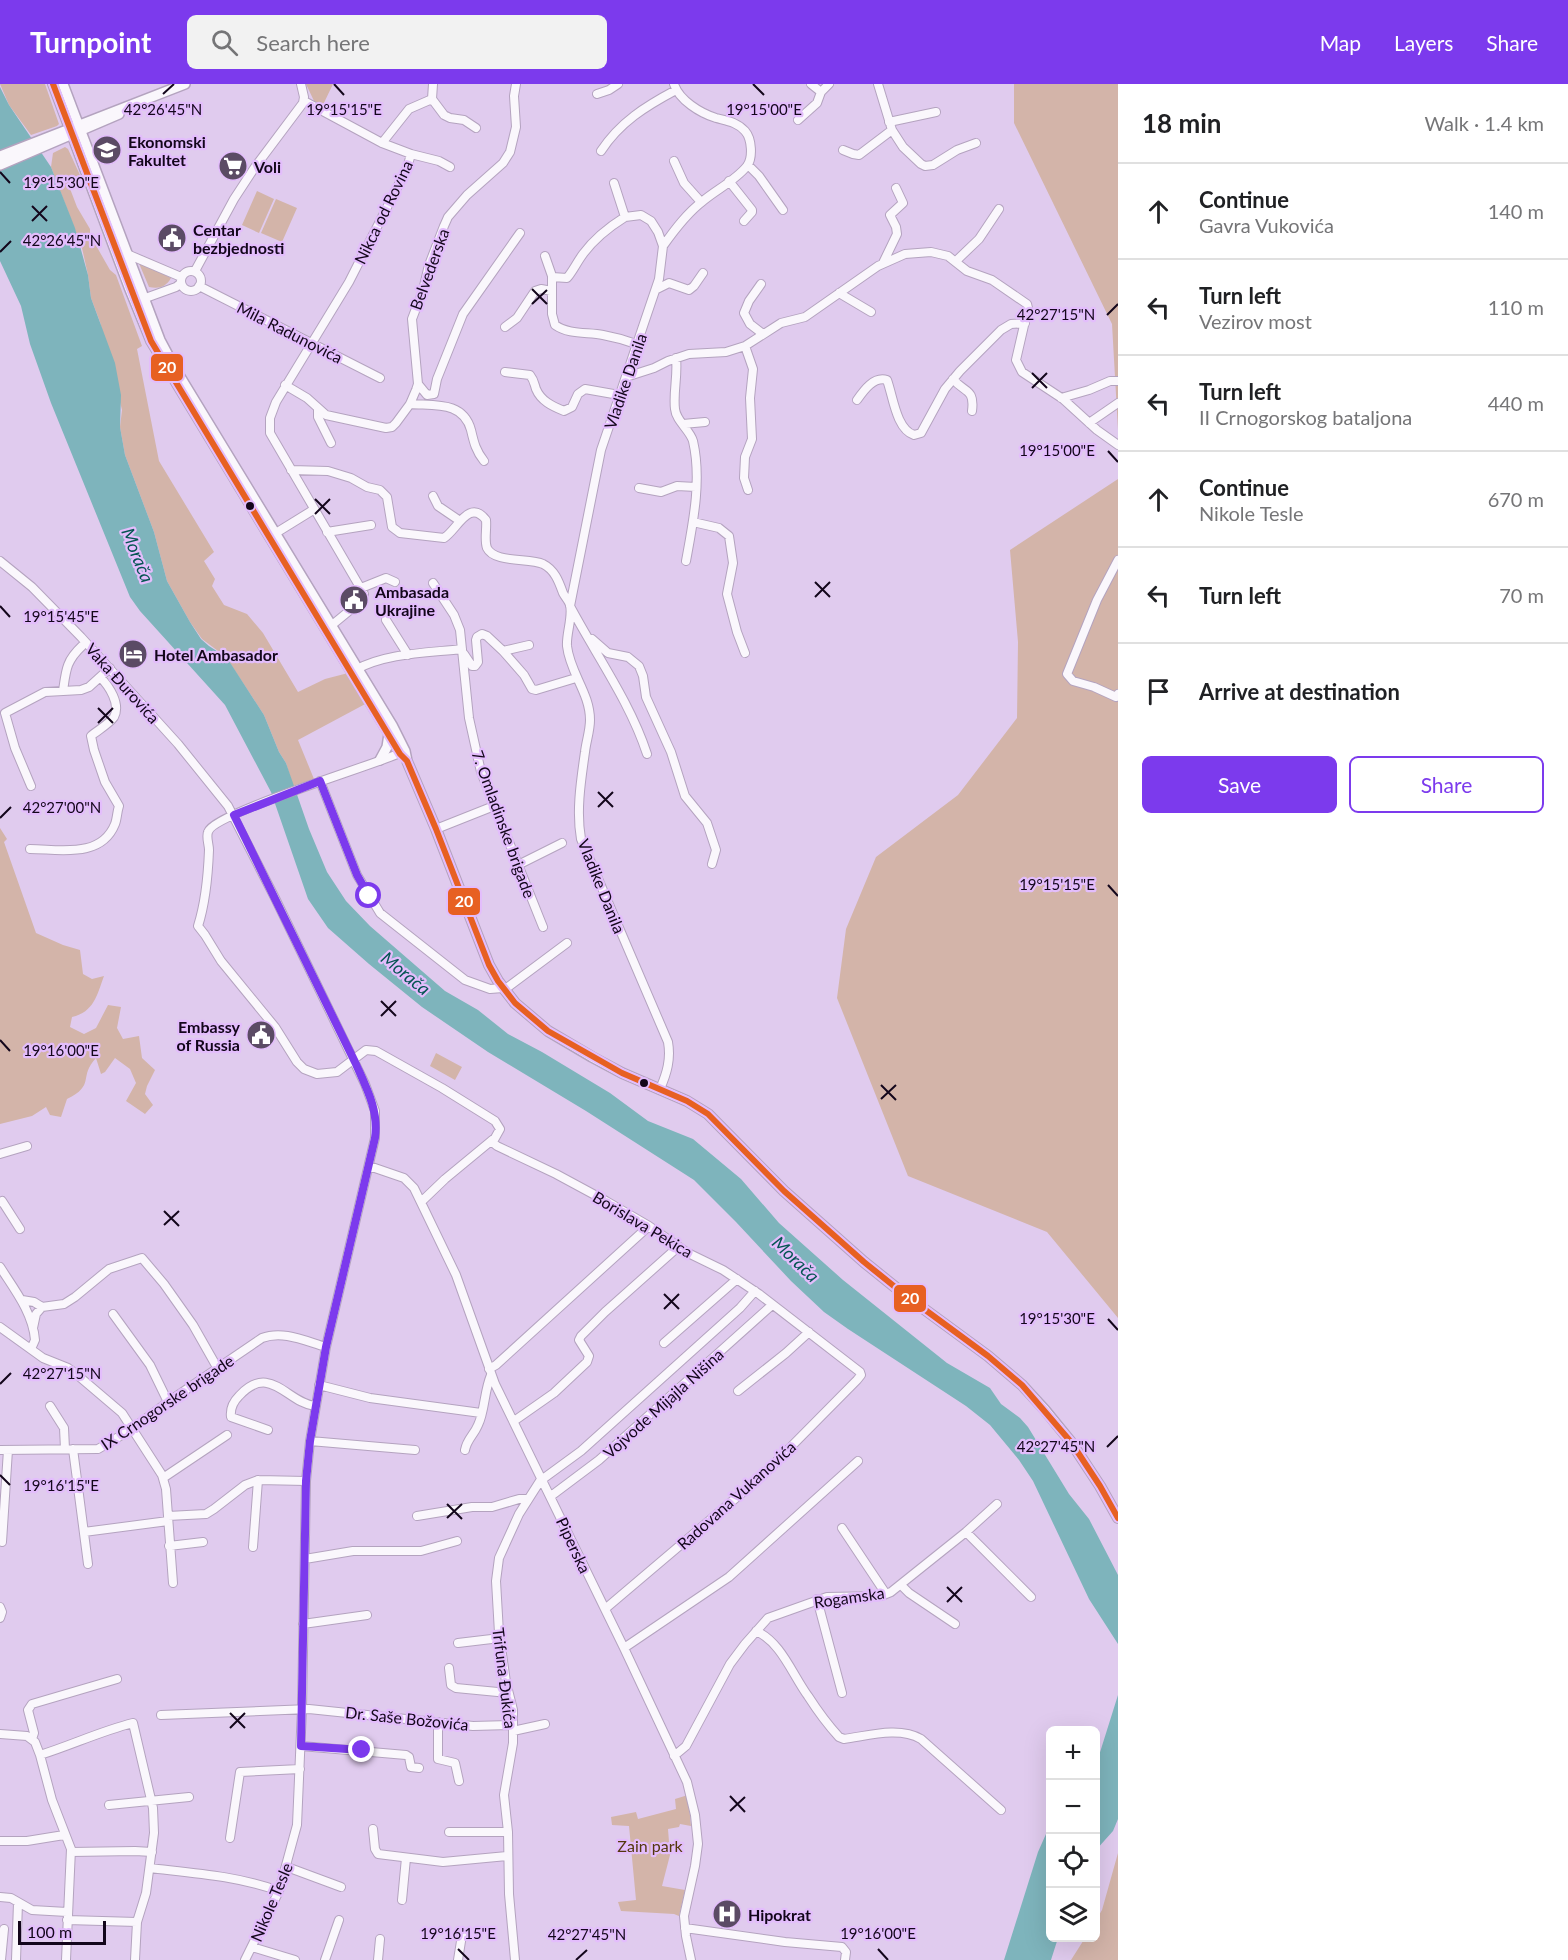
<!DOCTYPE html>
<meta charset="utf-8">
<style>
body{margin:0;font-family:Lato,sans-serif;background:#f2f2f2;color:#202124}
.controls{position:absolute;right:18px;bottom:18px;display:grid;overflow:hidden;border-radius:9px;box-shadow:0 6px 24px #0002}
.controls button{width:54px;height:54px;display:grid;place-items:center;padding:0;border:0;border-bottom:2px solid #e0e0e0;background:#fff;color:#202124;font:30px sans-serif}
.scale{position:absolute;left:18px;bottom:15px;width:88px;box-sizing:border-box;padding-left:6px;border:3px solid #13061b;border-top:0;font-size:16px;line-height:21px;white-space:nowrap;color:#13061b;-webkit-text-stroke:4px #e3bdfc;paint-order:stroke}
.stop{position:absolute;width:18px;height:18px;margin:-14px;border:4px solid #7c3aed;border-radius:50%;background:#fff}
.stop.end{background:#7c3aed;border-color:#fff;box-shadow:0 2px 6px #0008}
.list{margin:0;padding:0;list-style:none}
h2{display:flex;justify-content:space-between;align-items:center;height:78px;margin:0;padding:0 24px;font-size:26px}
h2 small{font-size:20px;font-weight:400;color:#757577}
.list li{display:grid;grid-template-columns:39px 1fr auto;gap:18px;align-items:center;box-sizing:border-box;height:96px;padding:0 24px;border-top:2px solid #e0e0e0}
.list b{display:block;font-size:22px;white-space:nowrap}
.list p{margin:0;font-size:20px;white-space:nowrap;color:#757577}
.list em{font-size:20px;font-style:normal;color:#757577}
.actions{display:flex;gap:12px;padding:18px 24px}
.actions a{flex:1;padding:14px 0;border:2px solid #7c3aed;border-radius:9px;text-align:center;font-size:21px;color:#7c3aed}
.actions .main{background:#7c3aed;color:#fff}
.icon{flex:none;width:33px;height:33px;fill:none;stroke:currentColor;stroke-width:2;stroke-linecap:round;stroke-linejoin:round}
.map{position:relative;flex:none;width:1118px;height:1876px;overflow:hidden}
header{display:flex;align-items:center;gap:36px;box-sizing:border-box;height:84px;padding:0 30px;background:#7c3aed;color:#fff}
header strong{font-size:28px}
nav{display:flex;gap:33px;margin-inline-start:auto;font-size:21px}
.search{width:420px;height:54px;background:#f2f2f2;display:flex;align-items:center;gap:15px;box-sizing:border-box;padding:0 21px;border-radius:9px;color:#757577;font-size:22px}
main{display:flex}
aside{flex:1;background:#fff}
.map>svg:first-child{display:block}
</style>
<header>
<strong>Turnpoint</strong>
<div class="search"><svg class="icon" aria-label="search" viewBox="0 0 24 24"><circle cx="10" cy="10" r="6"/><path d="M15 15l6 6"/></svg>Search here</div>
<nav><a>Map</a><a>Layers</a><a>Share</a></nav>
</header>
<main>
<div class="map">
<svg width="1118" height="1876" viewBox="0 0 1118 1876">
<rect width="100%" height="100%" fill="#e0cbee"/>
<path fill="#d3b4a9" d="M0 0H45L59 40 57 42 31 51 9 21Z
M306 0H333L322 23 314 17Z
M1014 0H1118V346L1112 240 1014 39Z
M65 63 68 65 80 91 73 94 69 102 77 123 90 145V151L110 186 116 191 142 262 137 265 159 377 214 468 204 477 215 495 212 502 224 521 247 530 263 549 298 608 325 595 352 588 369 618 298 656 314 695 293 702 286 679 279 668 264 631 226 573 202 555 190 538 167 497 154 448 125 371 120 343 122 326 100 238 91 214 88 191 82 164 51 83 53 69Z
M257 107 274 115 259 149 242 141Z
M276 115 297 124 282 158 261 149Z
M138 177 171 194C166 203 159 205 149 203Z
M1118 395V1234L1047 1148 908 1092 837 914 846 845 876 773 958 711 1017 634 1018 558 1010 466Z
M0 744 7 755 4 758 36 849 63 861 80 866 83 890 92 895 104 892C97 911 94 928 72 933L70 943 84 950 96 944 108 921 121 923 117 944 123 955 139 952 142 974 155 986 147 1002 145 1010 153 1021 145 1030 126 1017 136 999 130 985 115 974 105 988 101 990 96 974C78 993 96 1001 67 1015L61 1033 50 1031 46 1023 32 1032 0 1040Z
M436 969 462 983 455 996 430 982Z
M688 1711 691 1742 680 1740 679 1743 668 1745 670 1771 662 1802 685 1806 679 1832 674 1830 621 1827 618 1818 636 1816 629 1742 612 1741 611 1733 636 1728 638 1735 676 1725 675 1715Z
M1118 1769V1876H1071L1085 1854H1096V1836L1102 1826Z"/>
<path fill="#7eb4bc" d="M0 3 9 21 51 83 75 144 88 191 91 214 115 279 121 311 120 343 125 371 154 448 167 497 190 538 201 555 209 562 226 573 231 580 264 631 279 668 286 679 309 745 327 788 346 817 370 842 445 907 478 926 508 950 542 968 610 1009 648 1037 693 1055 741 1095 779 1139 843 1196 947 1279 990 1304 1001 1320 1020 1334 1028 1343 1069 1410 1089 1435 1118 1491V1560L1089 1515 1033 1397 1019 1376 990 1341 966 1322 848 1245 824 1228 791 1197 736 1138 694 1096 586 1027 488 968 422 923 369 880 328 844 308 815 271 708 225 621 140 527 130 513 51 319 30 260 21 222 0 177Z
M1118 1611V1735L1113 1747 1096 1766V1681Z
M1050 1741V1854H1058L1051 1876H1004L1038 1768Z"/>
<g fill="none" stroke-linecap="round" stroke-linejoin="round">
<g stroke="#b4a3bf" stroke-width="10">
<path id="minor" d="M811 0 821 8 829 0
M878 0 892 46 903 63 921 80 925 82 933 81 957 66 976 59
M597 10 609 6 618 0
M432 15 444 31 450 34 464 36 476 44
M432 15 433 0
M304 17 382 59 411 70 407 84 349 198 276 318 270 334V349L364 510 360 518 332 541
M798 36 817 19 821 8
M889 38 936 28
M382 59 409 25 432 15
M843 66 853 70 859 71 892 46
M601 67C620 38 646 22 676 6
M411 70 439 77 450 83
M674 77 684 99 701 118
M748 81 759 92 783 126
M729 97 752 126V128L744 137
M614 99 625 133 641 131 651 137 658 148 663 162 659 195 601 366 570 522C596 571 630 618 647 670
M663 162C675 145 687 129 703 117 716 106 736 96 747 82 753 74 752 55 745 47 737 38 727 37 716 34 700 29 679 16 674 0
M127 170 181 193
M545 172 552 192V230L555 241C569 251 587 248 603 251 614 253 625 256 636 260
M956 177 979 155 999 125
M883 179 897 150 896 143 890 131 903 119 896 104
M181 197a10 10 0 1 1 20 0a10 10 0 1 1-20 0Z
M195 187 234 115 255 83 303 19 304 13 301 0
M552 193 567 194C573 187 577 178 583 170 594 155 609 143 625 133
M761 200 749 217 744 229 750 240 763 250
M199 202 380 294
M657 205 669 199 689 206 694 202 703 189
M839 209 871 228
M140 216 176 203 181 199
M505 243 517 234 535 207 541 205 552 207
M745 262 753 285 750 314 752 355 745 373 744 394 748 406
M676 274C678 292 673 308 675 325 676 337 690 346 693 357 702 396 693 439 686 477
M505 288 530 291C534 296 534 299 536 305 541 317 552 322 564 327L572 323 578 310 585 305 619 311
M626 293 654 284 668 277 689 270 726 268 745 262 781 239 805 233 878 182 905 170 931 168 948 172 967 187 992 196 1027 220 1028 224 1016 276 1022 288 1063 315 1097 346 1118 361
M953 295C964 309 975 304 972 327
M418 300 427 311 434 310 437 295 463 230 520 149
M285 301 307 314 326 331 386 344 392 343 396 339 410 320 416 306 418 300 412 235 423 206 429 181 444 142 448 133 467 111 503 79 510 68 516 43 514 12 516 0
M1061 314 1089 306 1110 297H1118
M857 316C864 306 874 292 887 296 893 312 896 345 914 351L921 349 945 305 960 287 1001 246 1011 240 1025 239
M410 320C435 322 463 317 471 346 474 359 476 367 484 377
M318 325V333L331 359
M1089 339 1118 319
M683 340 705 338
M291 386 328 387 351 394 367 403 380 406 387 413 392 443 400 449 444 454C457 446 469 414 486 436 487 445 484 456 487 464 494 479 529 474 543 480 555 486 559 498 563 509 565 513 569 517 570 521 573 533 566 550 567 562 570 589 590 609 590 636 590 647 586 658 585 668 581 696 576 727 581 755L668 958C671 975 667 989 660 1005
M639 404 661 408 677 402 696 403
M433 412 438 422 460 437
M693 438 719 444 729 452 733 479 727 510 737 548 745 569
M327 448 371 441
M271 452 313 426
M0 477 32 503 81 553 178 660 228 722 275 814 365 1000 375 1027V1054L326 1263 310 1357 306 1397 302 1625 297 1741 279 1807 245 1876
M433 499 454 531 460 546 469 634 481 688 543 843
M361 504 386 494 395 498
M386 536 408 571
M592 555 608 569 628 573 639 582 643 592 646 613 671 668 685 712 707 739 716 766 712 780
M503 567 524 591 532 605 536 606 576 594
M464 570 472 582H475L478 578 476 556 477 553 482 550 487 552 503 567 529 561
M355 586C386 569 427 569 462 565
M63 607C66 586 66 577 82 562
M1118 610 1116 613 1094 603 1073 597 1067 590 1097 516 1118 476
M405 667C378 680 213 729 208 748 206 754 209 760 209 766 208 792 206 817 198 842L205 851 221 877 275 943 297 978 304 985 317 990 337 988 366 966 376 967 442 1004 495 1037 500 1045 495 1054 491 1057
M320 697 357 791 380 829 465 896 490 905 503 904
M31 702 15 664 5 629 45 608 81 606 89 603 110 584
M436 745 494 722
M30 765C59 765 101 775 115 740 117 735 117 728 119 722L105 698 94 666 91 652C98 646 109 640 114 633 121 620 109 602 100 593
M518 781 562 759
M504 906 567 859
M0 1070 27 1062
M369 1082 404 1094 414 1104 456 1191 495 1300 624 1564 687 1698 695 1731 698 1760 695 1782 684 1832 686 1852 691 1876
M0 1118 2 1117 20 1145
M421 1118 445 1095 491 1057 497 1062 556 1090 606 1117 649 1142 688 1169 723 1186 759 1210 860 1288 861 1291 857 1296 763 1391 605 1525
M0 1183C14 1205 33 1229 35 1256L31 1265
M22 1216 34 1218 42 1223
M113 1230 150 1281 168 1318
M0 1243 43 1274 68 1284 75 1289 122 1329 162 1391 166 1405 173 1499
M33 1244 36 1230 42 1223 64 1220 75 1213 109 1185 142 1174 164 1200 193 1241 218 1285
M664 1259 737 1195
M489 1285 496 1281 649 1142
M319 1301 370 1314 481 1329
M738 1307 786 1269 809 1248
M50 1322 64 1344 65 1365
M514 1337 554 1309 587 1278 589 1272 579 1256 581 1252 605 1228 678 1163
M268 1346 231 1333C230 1325 233 1318 239 1312 270 1278 287 1319 315 1322
M310 1357 415 1366
M73 1365 88 1480
M0 1366 98 1365 132 1345 168 1318 262 1254C283 1246 305 1257 326 1263
M465 1366C467 1355 474 1351 478 1341 485 1327 484 1307 491 1291
M163 1394 227 1351
M551 1412 599 1376 772 1221
M168 1432 206 1430 214 1425 245 1401 258 1396 306 1397
M417 1432 472 1423H492L519 1415H527
M842 1444 886 1510
M84 1448 168 1437
M966 1448 1031 1513
M2 1458 8 1366
M169 1462 203 1458
M253 1463 258 1396
M305 1475 353 1467H421L457 1457
M901 1501 909 1509 955 1540
M817 1515 842 1609
M0 1523 2 1528 0 1534
M303 1540 367 1531
M756 1547C781 1558 792 1590 808 1612 817 1626 828 1641 839 1653L844 1655C867 1652 899 1642 921 1655L1001 1726
M458 1559 500 1554
M624 1564 729 1493 858 1377
M449 1584 451 1601 456 1604 508 1609
M161 1631 309 1625 473 1642 513 1641
M438 1638V1675L455 1679 459 1697
M513 1647 545 1640
M0 1650 27 1652 35 1658 40 1671 52 1716 71 1765 66 1876
M32 1655 34 1649 28 1626 32 1620 117 1595
M301 1662 406 1671 409 1673 411 1683 419 1684
M40 1671C72 1661 101 1647 133 1639L153 1724 154 1749 146 1809 137 1838 135 1876
M674 1672 686 1662 730 1580 745 1560 768 1534 827 1513 881 1512 891 1508 966 1448 997 1420
M109 1721 189 1713
M373 1745 375 1765 378 1770 443 1778 507 1772
M449 1748H508
M230 1754 240 1688 300 1685
M0 1757H27L64 1751
M71 1768 135 1767 152 1768
M287 1783 341 1803
M150 1784C193 1789 238 1792 279 1807
M0 1813 11 1814 32 1826 67 1828
M402 1816 406 1774
M67 1836 137 1838
M685 1844 785 1858 842 1863 846 1868 845 1876
M252 1863 295 1876
M1 1876 4 1845
M16 1876 18 1819
M325 1876 339 1836
M378 1876 380 1855
M458 1876 462 1851
M515 1876 509 1810 508 1748 504 1711 513 1659V1626L506 1598 499 1549 496 1497 499 1474 519 1430 540 1397 581 1367 740 1224 755 1207"/>
</g>
<g stroke="#b4a3bf" stroke-width="12">
<path id="major" d="M53 0 129 203 151 257 396 661
M63 0 160 256 176 286 392 641 405 667 407 677 436 745 489 881 498 897 515 919 548 947 592 973 622 989 687 1017 708 1030 784 1107 864 1178 905 1211 988 1272 1022 1301 1045 1326 1071 1358 1100 1402 1118 1434
M0 72 185 0
M0 81 119 30
M380 676 387 663 389 650"/>
</g>
<use href="#minor" stroke="#faf7fc" stroke-width="8"/>
<use href="#major" stroke="#faf7fc" stroke-width="9"/>
<g stroke="#e3bdfc" stroke-width="10">
<path id="bus-1" d="M53 0 151 257 400 670 407 677 436 745 489 881 498 897 515 919 548 947 622 989 687 1017 708 1030 784 1107 864 1178 905 1211 988 1272 1022 1301 1071 1358 1100 1402 1118 1434"/>
</g>
<use href="#bus-1" stroke="#e76022" stroke-width="6"/>
</g>
<g fill="none" stroke-linecap="round" stroke-linejoin="round">
<path stroke="#7c3aed" stroke-width="8" d="M362 1666 301 1662 306 1397 310 1357 326 1263 375 1054C379 1026 366 1003 355 978L234 731 320 697 357 791 369 812"/>
</g>
<path fill="none" stroke="#13061b" stroke-width="2" d="M334 0 344 11M753 0 764 11M163 10 174 0M0 88 10 99M32 122 47 137M32 137 47 122M0 168 11 157M532 205 547 220M532 220 547 206M1107 231 1118 220M1032 289 1047 304M1032 304 1047 289M1108 367 1118 378M315 415 330 430M315 430 330 415M815 498 830 513M815 513 830 498M0 522 10 533M98 624 113 639M98 639 113 624M598 708 613 723M598 723 613 708M0 734 11 723M1108 801 1118 812M381 917 396 932M381 932 396 917M0 956 10 967M881 1001 896 1016M881 1015 896 1001M164 1127 179 1142M164 1141 179 1127M664 1210 679 1225M664 1225 679 1210M1108 1235 1118 1246M0 1300 11 1289M1107 1363 1118 1352M0 1391 10 1401M447 1420 462 1435M447 1434 462 1420M947 1503 962 1518M947 1518 962 1503M230 1629 245 1644M230 1644 245 1629M730 1712 745 1728M730 1727 745 1713M458 1865 469 1876M878 1865 888 1876M576 1876 587 1866"/>
<defs>
<g id="university-disc" transform="scale(1.5)"><circle r="9.5" fill="#5b4b65" stroke="#e3bdfc"/><path d="M0-5L7-2L0 1L-7-2ZM-4 1L0 2.5L4 1V4Q0 6-4 4Z" fill="#fff"/></g>
<g id="supermarket-disc" transform="scale(1.5)"><circle r="9.5" fill="#5b4b65" stroke="#e3bdfc"/><path d="M-6-5.5h2.5l.6 2H6L4.5 2H-2.5L-4.4-4H-6ZM-1.5 3.2a1.3 1.3 0 1 0 .1 0ZM3 3.2a1.3 1.3 0 1 0 .1 0Z" fill="#fff"/></g>
<g id="civic-disc" transform="scale(1.5)"><circle r="9.5" fill="#5b4b65" stroke="#e3bdfc"/><path d="M-.6-6.5H3V-4.5H.6V-3L4-1V1h2V6H-6V1h2V-1L-.6-3ZM-1.2 2.5V6h2.4V2.5Z" fill="#fff"/></g>
<g id="hotel-disc" transform="scale(1.5)"><circle r="9.5" fill="#5b4b65" stroke="#e3bdfc"/><path d="M-6-4.5h1.5V1H6V5H4.5V3h-9V5H-6ZM-4 0a1.8 1.8 0 1 1 3.6 0ZM.5 0V-2.5h3Q6-2.5 6 0Z" fill="#fff"/></g>
<g id="hospital-disc" transform="scale(1.5)"><circle r="9.5" fill="#5b4b65" stroke="#e3bdfc"/><path d="M-5-5h3v3.5h4V-5h3V5h-3V1.5h-4V5h-3Z" fill="#fff"/></g>
</defs>
<g fill-rule="evenodd">
<use href="#university-disc" x="107" y="66"/>
<use href="#supermarket-disc" x="233" y="82"/>
<use href="#civic-disc" x="172" y="154"/>
<use href="#civic-disc" x="354" y="516"/>
<use href="#hotel-disc" x="133" y="570"/>
<use href="#civic-disc" x="261" y="951"/>
<use href="#hospital-disc" x="727" y="1830"/>
</g>
<g fill="#13061b" stroke="#e3bdfc" stroke-width="2">
<circle cx="250" cy="422" r="5"/>
<circle cx="644" cy="999" r="5"/>
</g>
<g text-anchor="middle" dominant-baseline="central" stroke-width="4.5" stroke-linejoin="round" paint-order="stroke">
<g font-size="16" font-weight="bold" fill="#13061b" stroke="#e3bdfc" text-anchor="start">
<text x="128" y="57">Ekonomski<tspan x="128" dy="18">Fakultet</tspan></text>
<text x="254" y="82">Voli</text>
<text x="193" y="145">Centar<tspan x="193" dy="18">bezbjednosti</tspan></text>
<text x="375" y="507">Ambasada<tspan x="375" dy="18">Ukrajine</tspan></text>
<text x="154" y="570">Hotel Ambasador</text>
<text x="240" y="942" text-anchor="end">Embassy<tspan x="240" dy="18">of Russia</tspan></text>
<text x="748" y="1830">Hipokrat</text>
</g>
<g font-size="16" fill="#13061b" stroke="#e3bdfc">
<text transform="translate(383 128) rotate(-64)">Nikca od Rovina</text>
<text transform="translate(429 185) rotate(-70)">Belvederska</text>
<text transform="translate(290 248) rotate(27)">Mila Radunovića</text>
<text transform="translate(625 297) rotate(-71)">Vladike Danila</text>
<text transform="translate(123 599) rotate(48)">Vaka Đurovića</text>
<text transform="translate(504 740) rotate(70)">7. Omladinske brigade</text>
<text transform="translate(602 802) rotate(68)">Vladike Danila</text>
<text transform="translate(643 1140) rotate(31)">Borislava Pekica</text>
<text transform="translate(167 1318) rotate(-34)">IX Crnogorske brigade</text>
<text transform="translate(663 1319) rotate(-42)">Vojvode Mijajla Nišina</text>
<text transform="translate(736 1411) rotate(-42)">Radovana Vukanovića</text>
<text transform="translate(574 1461) rotate(65)">Piperska</text>
<text transform="translate(849 1513) rotate(-8)">Rogamska</text>
<text transform="translate(505 1594) rotate(83)">Trifuna Đukića</text>
<text transform="translate(407 1634) rotate(6)">Dr. Saše Božovića</text>
<text transform="translate(271 1818) rotate(-67)">Nikole Tesle</text>
</g>
<g font-size="16" fill="#53370d" stroke="#e3bdfc">
<text x="650" y="1761">Zain park</text>
</g>
<g font-size="18" font-style="italic" fill="#065553" stroke="#e3bdfc">
<text transform="translate(138 471) rotate(68)">Morača</text>
<text transform="translate(406 889) rotate(39)">Morača</text>
<text transform="translate(796 1175) rotate(44)">Morača</text>
</g>
</g>
<g font-size="15" text-anchor="middle" fill="#13061b" stroke="#e3bdfc" stroke-width="4.5" stroke-linejoin="round" paint-order="stroke">
<text x="163" y="31">42°26'45"N</text>
<text x="344" y="31">19°15'15"E</text>
<text x="764" y="31">19°15'00"E</text>
<text x="61" y="104">19°15'30"E</text>
<text x="62" y="162">42°26'45"N</text>
<text x="1056" y="236">42°27'15"N</text>
<text x="1057" y="372">19°15'00"E</text>
<text x="61" y="538">19°15'45"E</text>
<text x="62" y="729">42°27'00"N</text>
<text x="1057" y="806">19°15'15"E</text>
<text x="61" y="972">19°16'00"E</text>
<text x="1057" y="1240">19°15'30"E</text>
<text x="62" y="1295">42°27'15"N</text>
<text x="1056" y="1368">42°27'45"N</text>
<text x="61" y="1407">19°16'15"E</text>
<text x="458" y="1855">19°16'15"E</text>
<text x="878" y="1855">19°16'00"E</text>
<text x="587" y="1856">42°27'45"N</text>
</g>
<g stroke="#e3bdfc" stroke-width="2">
<rect x="150" y="269" width="34" height="29" rx="6" fill="#e76022"/>
<rect x="447" y="803" width="34" height="29" rx="6" fill="#e76022"/>
<rect x="893" y="1200" width="34" height="29" rx="6" fill="#e76022"/>
</g>
<g font-size="16" text-anchor="middle" font-weight="bold" fill="#fff">
<text x="167" y="289">20</text>
<text x="464" y="823">20</text>
<text x="910" y="1220">20</text>
</g>
</svg>
<div class="controls">
<button>+</button>
<button>−</button>
<button><svg class="icon" aria-label="locate" viewBox="0 0 24 24"><circle cx="12" cy="12" r="6"/><path d="M12 2v4M12 18v4M2 12h4M18 12h4"/></svg></button>
<button><svg class="icon" aria-label="layers" viewBox="0 0 24 24"><path d="M12 4l9 5-9 5-9-5zM3 14l9 5 9-5"/></svg></button>
</div>
<div class="scale">100 m</div>
<div class="stop" style="left:369px;top:812px"></div>
<div class="stop end" style="left:362px;top:1666px"></div>
</div>
<aside>
<h2>18 min<small>Walk · 1.4 km</small></h2>
<ul class="list">
<li><svg class="icon" aria-label="ahead" viewBox="0 0 24 24"><path d="M12 20V5M6 11l6-6 6 6"/></svg><div><b>Continue</b><p>Gavra Vukovića</p></div><em>140 m</em></li>
<li><svg class="icon" aria-label="left" viewBox="0 0 24 24"><path d="M17 20v-9H6M10 6l-5 5 5 5"/></svg><div><b>Turn left</b><p>Vezirov most</p></div><em>110 m</em></li>
<li><svg class="icon" aria-label="left" viewBox="0 0 24 24"><path d="M17 20v-9H6M10 6l-5 5 5 5"/></svg><div><b>Turn left</b><p>II Crnogorskog bataljona</p></div><em>440 m</em></li>
<li><svg class="icon" aria-label="ahead" viewBox="0 0 24 24"><path d="M12 20V5M6 11l6-6 6 6"/></svg><div><b>Continue</b><p>Nikole Tesle</p></div><em>670 m</em></li>
<li><svg class="icon" aria-label="left" viewBox="0 0 24 24"><path d="M17 20v-9H6M10 6l-5 5 5 5"/></svg><div><b>Turn left</b></div><em>70 m</em></li>
<li><svg class="icon" aria-label="arrive" viewBox="0 0 24 24"><path d="M6 21V4h12l-3 4 3 4H6"/></svg><div><b>Arrive at destination</b></div></li>
</ul>
<div class="actions"><a class="main">Save</a><a>Share</a></div>
</aside>
</main>
